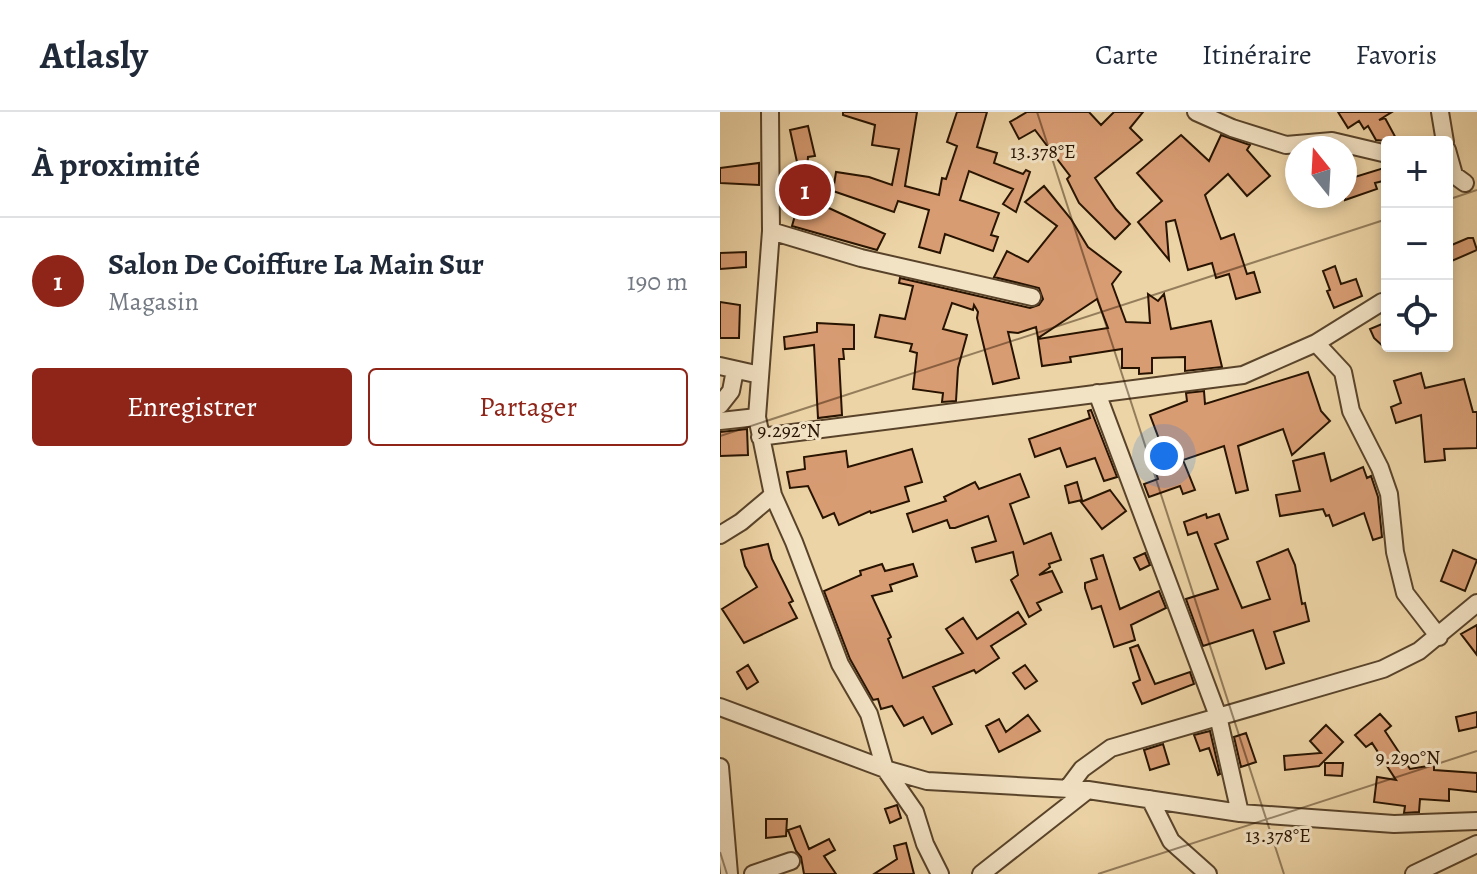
<!DOCTYPE html>
<html lang="fr">
<meta charset="utf-8">
<style>
body{margin:0;font-family:Alegreya,serif;background:#f6f6f7;color:#1f2937}
.controls{position:absolute;right:24px;top:24px;display:grid;overflow:hidden;border-radius:8px;box-shadow:0 4px 12px #0003}
.controls button{width:72px;height:72px;display:grid;place-items:center;padding:0;border:0;border-bottom:2px solid #e0e1e3;background:#fff;color:#1f2937;font:40px sans-serif}
.compass{position:absolute;left:565px;top:24px;width:72px;height:72px;border-radius:50%;background:#fff;box-shadow:0 4px 12px #0003;rotate:342deg}
.you{position:absolute;left:444px;top:344px;width:28px;height:28px;margin:-20px;border:6px solid #fff;border-radius:50%;background:#1a73e8;box-shadow:0 0 0 12px #1a73e833}
.badge{display:grid;place-items:center;width:52px;height:52px;border-radius:50%;background:#8f2418;color:#fff;font-size:26px;font-weight:700}
.pin{position:absolute;translate:-50% -50%;border:4px solid #fff;box-shadow:0 2px 8px #0006}
.list{margin:0;padding:0;list-style:none}
h2{display:flex;justify-content:space-between;align-items:center;height:104px;margin:0;padding:0 32px;font-size:34px}
h2 small{font-size:26px;font-weight:400;color:#747a83}
.list li{display:grid;grid-template-columns:52px 1fr auto;gap:24px;align-items:center;box-sizing:border-box;height:128px;padding:0 32px;border-top:2px solid #e0e1e3}
.list b{display:block;font-size:30px;white-space:nowrap}
.list p{margin:0;font-size:26px;white-space:nowrap;color:#747a83}
.list em{font-size:26px;font-style:normal;color:#747a83}
.actions{display:flex;gap:16px;padding:24px 32px}
.actions a{flex:1;padding:18px 0;border:2px solid #8f2418;border-radius:8px;text-align:center;font-size:28px;color:#8f2418}
.actions .main{background:#8f2418;color:#fff}
.icon{flex:none;width:44px;height:44px;fill:none;stroke:currentColor;stroke-width:2;stroke-linecap:round;stroke-linejoin:round}
.map{position:relative;flex:none;width:757px;height:762px;overflow:hidden}
header{display:flex;align-items:center;gap:48px;box-sizing:border-box;height:112px;padding:0 40px;background:#fff;border-bottom:2px solid #e0e1e3}
header strong{font-size:38px}
nav{display:flex;gap:44px;margin-inline-start:auto;font-size:28px}
main{display:flex}
aside{flex:1;background:#fff}
.map>svg:first-child{display:block}
</style>
<header>
<strong>Atlasly</strong>
<nav><a>Carte</a><a>Itinéraire</a><a>Favoris</a></nav>
</header>
<main>
<aside>
<h2>À proximité<small></small></h2>
<ul class="list">
<li><span class="badge">1</span><div><b>Salon De Coiffure La Main Sur</b><p>Magasin</p></div><em>190 m</em></li>
</ul>
<div class="actions"><a class="main">Enregistrer</a><a>Partager</a></div>
</aside>
<div class="map">
<svg width="757" height="762" viewBox="0 0 757 762">
<rect width="100%" height="100%" fill="#edd4a6"/>
<filter id="stains"><feTurbulence type="fractalNoise" baseFrequency=".0025" numOctaves="4"/><feColorMatrix values="0 0 0 0 .2 0 0 0 0 .09 0 0 0 0 .02 0 0 0 .5 -.17"/></filter>
<radialGradient id="worn" r=".72"><stop offset=".6" stop-color="#630" stop-opacity="0"/><stop offset="1" stop-color="#630" stop-opacity=".3"/></radialGradient>
<path fill="#d89c73" stroke="#271300" stroke-width="2" d="M123 0H197L185 74 219 83 222 66 226 67 237 34 227 30 237 0H267L257 35 277 41 274 51 303 62 306 58 310 60 296 100 283 92 293 77 249 59 240 88 279 101 271 123 278 125 273 139 225 122 220 141 199 135 209 98 178 89 174 100 113 79 116 60 149 65 172 73 179 37 152 33 155 13 123 3Z
M307 0H369L381 13 394 0H423L410 16 422 28 375 66 396 97 410 112 395 127 359 91 347 67 350 64 315 18 299 27 290 10Z
M618 0H672L659 8 665 6 678 30 656 28 648 14 644 17 639 9 628 16Z
M88 14 95 44 88 45 86 73H82L70 18Z
M461 23 489 49 501 23 530 33 527 38 550 64 527 84 508 62 485 83 501 127 514 122 527 162 534 160 540 180 516 187 509 162 496 166 492 151 468 158 455 108 446 110 449 148 418 110 442 89 417 61Z
M39 51V73L0 71V56Z
M667 55V68L655 71 657 77 625 88V68Z
M324 74 351 107 368 135 401 160 392 172 406 210 430 211 428 182 438 189 444 182 451 217 491 209 502 255 465 259V245L432 246V261L419 262V256H402V237L350 245 351 250 322 254 318 227 388 216 377 187 318 226 316 215 298 221 288 220 299 266 273 272 257 206 258 200 254 193 253 198 232 191 223 217 247 223 238 256 236 289 222 290 223 281 193 277 197 241 190 239 192 232 155 225 160 203 185 207 193 174 179 171 180 166 310 196 319 193 323 187 319 176 274 165 287 139 308 150 337 114 305 90Z
M98 91 165 122 157 138 72 114 76 100 93 104Z
M748 126H753L757 138 727 151V135Z
M26 140V155L0 157V141Z
M615 154 621 172 636 167 642 184 614 196 607 179 610 178 603 159Z
M0 190 20 193 19 226H0Z
M97 211 134 213V237H123L124 247H119L122 303 98 306 94 233 65 237 64 225 97 220Z
M662 212 667 219V238L654 226 650 217Z
M588 260 601 299 610 309 572 343 563 317 518 334 528 378 516 381 504 334 463 348 475 378 463 382 460 374 429 385 424 372 438 367 434 355 448 351 430 303 467 289 466 281 484 279 485 292Z
M701 261 705 276 744 267 753 300H757V336L724 337 725 348 705 350 701 303 676 311 671 295 681 291 674 269Z
M371 298 397 365 384 369 375 346 347 355 340 336 315 345 309 327 370 306 368 299Z
M27 317 28 343 0 344V320Z
M192 337 202 370 185 375 189 389 151 401 150 399 119 413 114 401 103 406 88 374 70 376 67 360 85 357 84 345 126 339 128 355Z
M604 341 611 369 643 355 647 366 651 364 658 385 662 425 653 428 644 401 613 414 609 403 606 404 603 397 560 404 556 383 580 379 573 349Z
M300 362 309 385 290 392 304 432 331 421 341 448 329 452 330 455 319 463 332 459 342 480 317 491 321 498 309 505 291 468 298 463 293 440 256 450 252 436 276 429 268 404 235 416H230L227 408 193 420 187 402 226 389 224 385 255 370 259 377Z
M357 370 362 388 349 391 345 374Z
M390 378 406 399 382 417 361 390Z
M486 402 487 406 499 402 508 427 495 432 522 496 550 487 537 450 568 437 575 453 582 492 585 491 589 509 554 520 564 551 546 557 533 518 483 534 466 487 498 477 477 420 468 423 464 410Z
M48 432 52 447 73 489 69 491 77 506 24 531 2 497 37 475 25 454 21 438Z
M733 438 757 448 745 479 721 469Z
M425 441 430 453 420 458 414 446Z
M383 443 400 497 439 479 446 496 411 513 415 528 394 535 381 494 372 497 365 476V471L377 467 371 447Z
M162 452 165 459 193 452 197 464 170 473 172 479 152 484 171 525 168 527 183 566 243 541 226 517 243 506 257 527 298 500 306 512 271 534 279 546 256 561 254 558 213 575 232 612 212 622 203 605 184 614 172 594 161 597 158 587 153 588 130 547 104 479 141 463 140 459Z
M757 513V543L741 522Z
M418 533 435 572 470 560 474 572 422 592 413 571 420 568 410 536Z
M28 553 38 570 27 577 17 560Z
M305 553 317 569 305 577 293 561Z
M757 600V615L739 619 736 605Z
M660 602 671 614 665 619 690 657 714 653V658L757 661V680L729 677V689L700 687 699 700 684 701 685 694 654 690 657 665 676 668 652 631 646 635 635 623Z
M308 603 320 619 279 640 266 614 279 607 286 620Z
M606 613 623 630 599 654 565 658 564 644 601 641 590 629Z
M490 619 500 662 498 663 489 636 480 639 474 623Z
M526 621 536 650 521 655 514 625Z
M443 632 449 652 430 658 424 638Z
M605 651H623L622 664 605 663Z
M177 693 181 706 170 711 165 697Z
M46 707H67L66 724 46 726Z
M80 714 89 737 109 727 115 738 104 744 116 762H84L81 745 76 739 68 718Z
M186 731 194 762H154L177 747 174 734Z"/>
<g fill="none" stroke-linecap="round" stroke-linejoin="round">
<g stroke="#58432a" stroke-width="20">
<path id="minor" d="M50 0 51 119 37 305 53 383 74 430 120 552 149 602 165 657 195 700 205 732 220 762
M476 0 512 16 566 33 612 29 667 42
M720 0 725 30
M727 38 734 63 745 71
M51 119 141 146 312 185
M596 231 623 260 631 299 660 356 669 382 675 440 685 481 719 525
M0 254 40 263
M377 281 498 604 520 701
M0 293 11 279 15 258
M0 309 37 305
M40 325 523 263 596 231 662 190
M0 423 21 410 53 383
M0 595 165 657 207 669 368 678 520 701 674 712 757 709
M0 655 9 762
M347 677 362 657 391 636 663 557 699 539 757 491
M430 687 451 729 488 762
M33 762 71 749
M261 762 368 678
M694 762 757 732"/>
</g>
<use href="#minor" stroke="#f3e3c5" stroke-width="16"/>
</g>
<path fill="none" stroke="#271300" stroke-width="2" stroke-opacity="0.45" d="M317 0 564 762M727 88 757 78M0 324 667 107M0 740 7 762M378 762 757 639"/>
<g font-size="20" text-anchor="middle" fill="#271300" stroke="#f3e3c5" stroke-width="6" stroke-linejoin="round" paint-order="stroke">
<text x="323" y="46">13.378°E</text>
<text x="69" y="325">9.292°N</text>
<text x="688" y="652">9.290°N</text>
<text x="558" y="730">13.378°E</text>
</g>
<rect width="100%" height="100%" filter="url(#stains)"/>
<rect width="100%" height="100%" fill="url(#worn)"/>
</svg>
<div class="controls">
<button>+</button>
<button>−</button>
<button><svg class="icon" aria-label="locate" viewBox="0 0 24 24"><circle cx="12" cy="12" r="6"/><path d="M12 2v4M12 18v4M2 12h4M18 12h4"/></svg></button>
</div>
<svg class="compass" viewBox="-18 -18 36 36"><path d="M0-13l5 13h-10z" fill="#e53935"/><path d="M0 13l5-13h-10z" fill="#747a83"/></svg>
<div class="you"></div>
<div class="pin badge" style="left:85px;top:78px">1</div>
</div>
</main>
